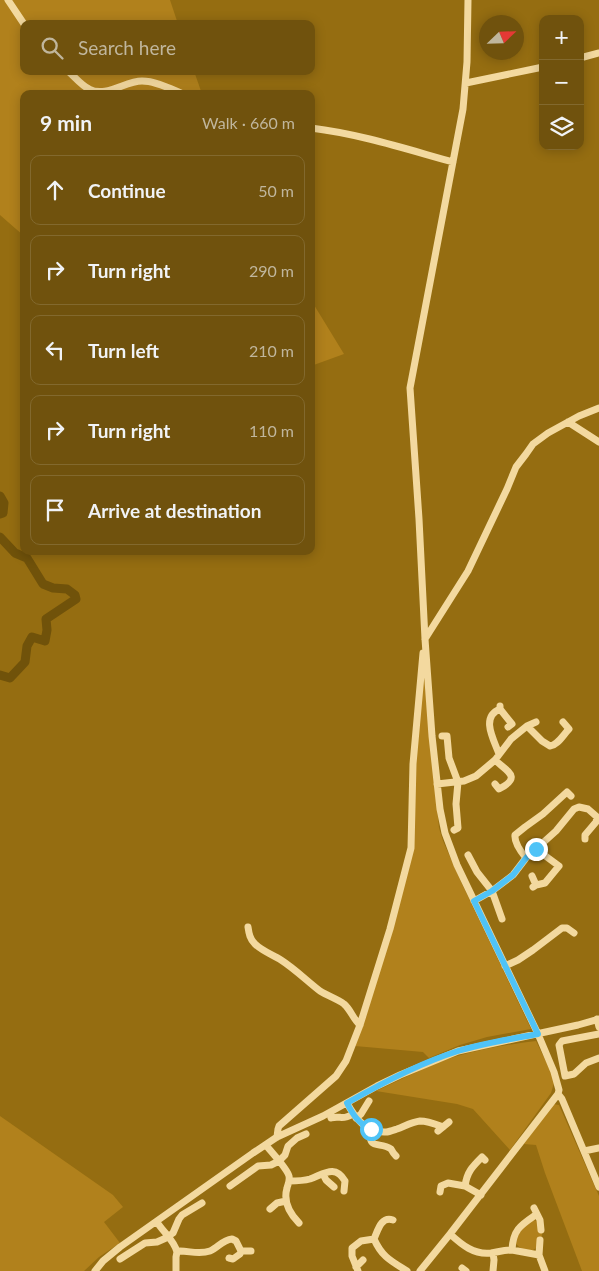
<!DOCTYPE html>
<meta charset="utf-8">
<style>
body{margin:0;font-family:Lato,sans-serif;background:#785c1b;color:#f1f3f6}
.controls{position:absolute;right:15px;top:15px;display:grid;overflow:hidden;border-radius:10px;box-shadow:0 2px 12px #0003}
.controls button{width:45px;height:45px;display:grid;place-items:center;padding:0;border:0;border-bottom:1px solid #82692e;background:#70520d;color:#f1f3f6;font:25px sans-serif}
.compass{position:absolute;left:479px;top:15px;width:45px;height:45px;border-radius:50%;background:#70520d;box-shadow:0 2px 12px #0003;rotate:67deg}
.stop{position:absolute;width:15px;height:15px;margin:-11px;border:4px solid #4fc3f7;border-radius:50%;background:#fff}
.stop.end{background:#4fc3f7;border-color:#fff;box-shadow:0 1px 5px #0008}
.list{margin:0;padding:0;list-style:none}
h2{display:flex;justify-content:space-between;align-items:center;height:65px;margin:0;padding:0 20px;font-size:21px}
h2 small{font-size:16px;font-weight:400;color:#c0b69d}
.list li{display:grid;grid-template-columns:32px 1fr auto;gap:15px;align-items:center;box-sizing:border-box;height:70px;margin:0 10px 10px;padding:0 10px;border:1px solid #82692e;border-radius:10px}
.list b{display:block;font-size:19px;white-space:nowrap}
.list em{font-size:16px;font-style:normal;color:#c0b69d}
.icon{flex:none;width:28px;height:28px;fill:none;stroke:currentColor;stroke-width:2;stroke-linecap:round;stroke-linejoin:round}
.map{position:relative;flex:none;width:599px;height:1271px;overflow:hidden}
.search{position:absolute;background:#70520d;box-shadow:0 2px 12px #0003;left:20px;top:20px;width:295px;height:55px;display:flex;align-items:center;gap:12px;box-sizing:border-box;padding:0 18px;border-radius:10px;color:#c0b69d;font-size:19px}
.panel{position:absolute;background:#70520d;box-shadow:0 2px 12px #0003;left:20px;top:90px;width:295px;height:465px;border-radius:10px}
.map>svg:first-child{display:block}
</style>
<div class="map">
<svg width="599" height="1271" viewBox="0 0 599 1271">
<rect width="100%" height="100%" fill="#956d11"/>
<path fill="#b1811c" d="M0 0H170L178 24H24V71H194L202 94H24V236L0 215Z
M311 300 344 354 311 366Z
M423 663 439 828 443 841 463 886 531 1029 487 1037 460 1045 429 1058 423 1052 355 1046 413 850 414 768Z
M536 1041 555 1080 551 1093 510 1150 473 1109 457 1104 376 1091C402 1079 429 1065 457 1056 483 1049 510 1044 536 1041Z
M553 1104 559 1105 599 1196V1271H582L545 1173 536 1145 524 1144 541 1120Z
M0 1116 113 1195 123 1207 104 1222 120 1243 99 1257 84 1271H0Z
M533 1220 537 1221 539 1226 538 1232 542 1233C542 1250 528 1257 516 1244 517 1231 523 1228 533 1220Z"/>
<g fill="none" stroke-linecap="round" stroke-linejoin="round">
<path stroke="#70520a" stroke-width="9" d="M0 496 4 503 3 513 0 514
M0 537 15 553 27 558 43 584 53 588 67 589 75 595 76 599 46 619 47 630 45 641 32 637 27 646 25 662 10 678 0 675"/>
<path stroke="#f3d99f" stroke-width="7" d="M8 0 24 24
M580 58 599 53
M68 71C75 77 81 85 89 89 106 98 125 81 142 81 156 81 171 89 183 94
M466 83 543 67
M311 128C360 134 406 149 453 162
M568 422 599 442
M425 639 468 571 507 489 516 467 526 454 533 444 548 433 579 416 599 408
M500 706V709L512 724 508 727
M536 722 527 726 542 741 550 746C558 745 563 735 569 729L563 722
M442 736H447L449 758 458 782 456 804 458 828 454 830
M499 754C494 740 480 717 500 709
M495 760C508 772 522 777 499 789L495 784
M437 784 464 781 476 776 495 760 511 739 527 726
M468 855 477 872 492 891 502 919
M526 858C521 852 514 843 515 835L525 827 543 814 567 792 571 796
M532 876 536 885
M533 887 536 885 545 883 559 866 536 849
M474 901 492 891 513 875 526 858 556 831 574 809 579 807 588 809 597 817 596 822 585 835V839
M248 927C249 934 250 939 255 944 262 951 273 955 281 960 295 969 307 981 320 991 328 996 337 999 344 1004 351 1010 353 1019 360 1025
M505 966 518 960 533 950 562 928H567L574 933
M597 1019 599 1027
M599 1034 562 1041 559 1045 565 1076 574 1074 586 1063 599 1058
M558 1094 562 1099 599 1187
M347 1103C355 1118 366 1133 386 1132 389 1132 394 1130 397 1129 405 1126 412 1122 420 1121 428 1121 435 1124 443 1127
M331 1118C341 1115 341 1121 353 1114
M356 1118 361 1114 369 1101
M371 1129C367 1151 380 1141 391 1149 392 1151 394 1154 396 1156
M438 1131 449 1122
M277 1137 278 1129 279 1126 336 1076 346 1061 360 1025 390 929 411 848 413 764 423 653
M266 1145C271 1152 287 1168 289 1176 290 1181 288 1184 287 1188 283 1202 289 1213 299 1223
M584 1151 599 1148
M323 1174 326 1180 334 1187
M289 1181C296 1181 303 1181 310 1179 324 1174 335 1164 345 1181L344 1191
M230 1186 258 1166 271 1165 279 1161 285 1155 288 1146 297 1138 306 1134
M440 1192 441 1186 448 1183 465 1186
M481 1195 465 1186C467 1172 472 1167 482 1157L485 1160
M534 1208 540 1220 541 1230
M270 1209 277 1203 286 1201
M537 1214C521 1225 513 1229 512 1250L539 1255
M157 1222C163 1232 174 1240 177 1252
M450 1234C462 1245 474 1255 491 1253 498 1252 504 1250 512 1250
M374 1239C378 1230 381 1216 393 1220
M540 1240 539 1255 545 1271
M241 1251H251
M493 1253 494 1260 493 1271
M120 1259 145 1243 157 1242 166 1238 173 1233 179 1219 182 1215 202 1203
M356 1267 363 1260
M462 1268 466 1271
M95 1271 103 1261 120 1247 253 1153 277 1137 323 1116 377 1086 400 1075 458 1051 578 1025 599 1019
M176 1271V1257L177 1252 180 1251C190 1251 199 1255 210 1251 218 1248 222 1240 232 1239L236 1241 241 1251 240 1254 233 1259 229 1258
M358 1271 352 1256V1248L361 1241 374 1239C382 1257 391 1261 407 1271
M420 1271 450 1234 558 1094 559 1090 554 1072 538 1034 457 865 445 833 440 809 432 736 425 639 419 519 410 388 463 109 467 62 468 0"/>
</g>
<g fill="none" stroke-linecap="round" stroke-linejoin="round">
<path stroke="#4fc3f7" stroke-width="6" d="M371 1129C359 1124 353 1115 347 1103 382 1083 420 1063 458 1051 484 1043 511 1039 538 1034L474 901 492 891 513 875 526 858 536 849"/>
</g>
</svg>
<div class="controls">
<button>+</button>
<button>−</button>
<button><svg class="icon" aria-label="layers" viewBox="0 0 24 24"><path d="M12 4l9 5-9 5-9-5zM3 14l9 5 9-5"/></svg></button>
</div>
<svg class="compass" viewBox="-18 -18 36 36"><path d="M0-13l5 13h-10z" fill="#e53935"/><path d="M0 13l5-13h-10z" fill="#c0b69d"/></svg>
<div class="stop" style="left:371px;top:1129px"></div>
<div class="stop end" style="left:536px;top:849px"></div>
<div class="search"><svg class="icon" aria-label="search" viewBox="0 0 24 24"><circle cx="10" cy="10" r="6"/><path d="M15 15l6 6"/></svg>Search here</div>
<section class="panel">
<h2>9 min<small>Walk · 660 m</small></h2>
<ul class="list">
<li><svg class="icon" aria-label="ahead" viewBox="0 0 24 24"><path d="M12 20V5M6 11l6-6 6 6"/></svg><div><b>Continue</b></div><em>50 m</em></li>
<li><svg class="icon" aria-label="right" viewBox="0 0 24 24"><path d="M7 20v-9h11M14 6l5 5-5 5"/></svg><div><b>Turn right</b></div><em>290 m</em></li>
<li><svg class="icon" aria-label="left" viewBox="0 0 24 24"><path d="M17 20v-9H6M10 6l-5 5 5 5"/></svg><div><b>Turn left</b></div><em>210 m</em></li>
<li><svg class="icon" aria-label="right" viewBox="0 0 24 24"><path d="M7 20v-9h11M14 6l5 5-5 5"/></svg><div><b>Turn right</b></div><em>110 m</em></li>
<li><svg class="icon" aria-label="arrive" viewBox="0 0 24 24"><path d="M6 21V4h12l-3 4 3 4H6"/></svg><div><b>Arrive at destination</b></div></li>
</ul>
</section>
</div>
